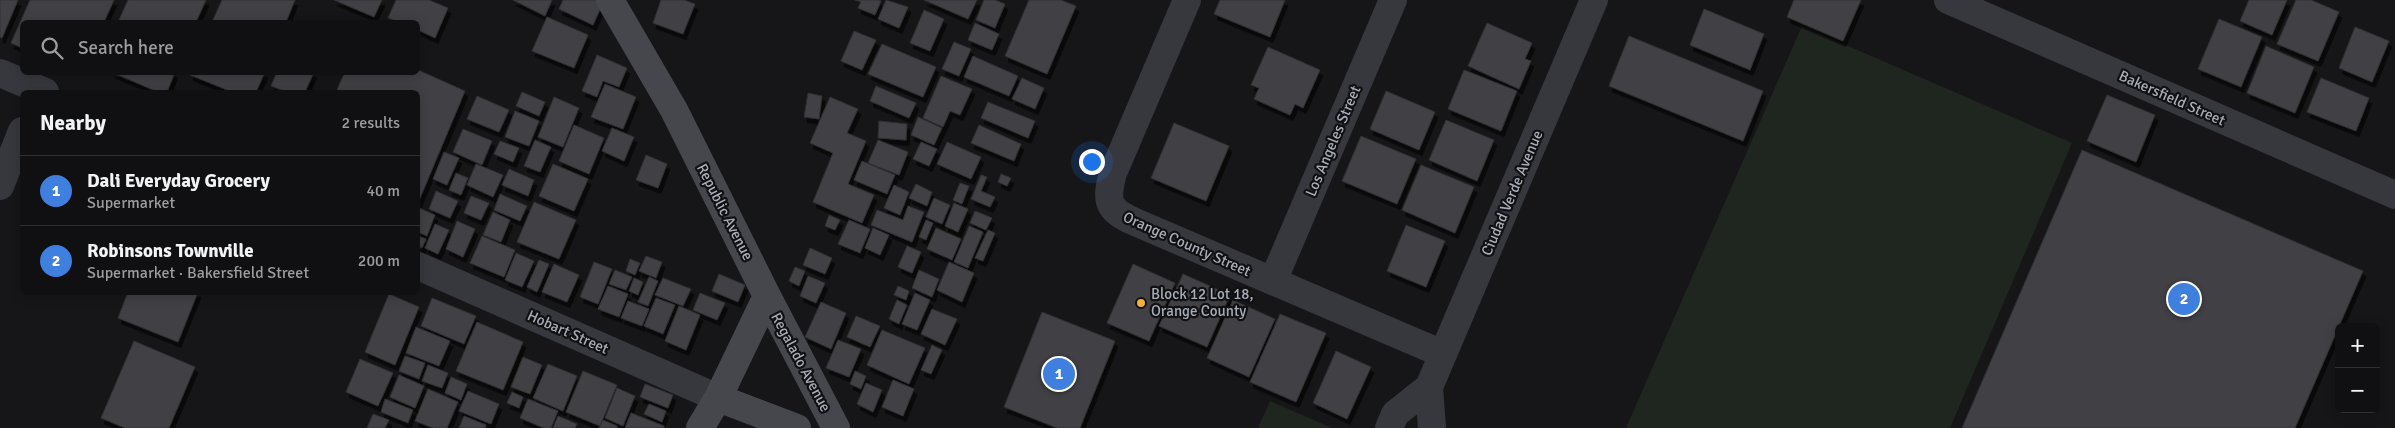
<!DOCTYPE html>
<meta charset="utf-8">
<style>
body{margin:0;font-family:Signika,sans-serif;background:#19191b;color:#f1f3f6}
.controls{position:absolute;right:15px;bottom:15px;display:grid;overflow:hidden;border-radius:8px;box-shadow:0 2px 12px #0003}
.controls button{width:45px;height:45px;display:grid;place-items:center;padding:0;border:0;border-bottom:1px solid #303032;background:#101012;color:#f1f3f6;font:25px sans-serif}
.you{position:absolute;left:1091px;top:161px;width:18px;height:18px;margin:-12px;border:4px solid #fff;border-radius:50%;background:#1a73e8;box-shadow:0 0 0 8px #1a73e833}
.badge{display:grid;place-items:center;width:32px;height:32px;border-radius:50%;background:#f2b134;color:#fff;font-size:16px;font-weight:700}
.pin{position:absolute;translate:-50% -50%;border:2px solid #fff;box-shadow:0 1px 5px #0006}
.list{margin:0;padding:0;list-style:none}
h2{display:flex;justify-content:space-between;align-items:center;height:65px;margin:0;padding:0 20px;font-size:21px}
h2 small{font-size:16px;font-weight:400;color:#9c9d9f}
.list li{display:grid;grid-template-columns:32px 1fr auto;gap:15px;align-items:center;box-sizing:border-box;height:70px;padding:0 20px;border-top:1px solid #303032}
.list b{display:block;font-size:19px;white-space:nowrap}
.list p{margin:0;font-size:16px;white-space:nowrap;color:#9c9d9f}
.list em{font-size:16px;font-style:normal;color:#9c9d9f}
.icon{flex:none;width:28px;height:28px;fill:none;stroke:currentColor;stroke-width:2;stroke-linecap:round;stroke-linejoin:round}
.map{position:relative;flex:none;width:2395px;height:428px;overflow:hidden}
.search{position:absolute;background:#101012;box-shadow:0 2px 12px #0003;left:20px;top:20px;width:400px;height:55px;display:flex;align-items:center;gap:12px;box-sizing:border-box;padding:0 18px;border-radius:8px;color:#9c9d9f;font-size:19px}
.panel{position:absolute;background:#101012;box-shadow:0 2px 12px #0003;left:20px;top:90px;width:400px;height:205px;border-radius:8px}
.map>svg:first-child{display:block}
</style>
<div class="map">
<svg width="2395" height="428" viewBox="0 0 2395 428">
<defs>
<filter id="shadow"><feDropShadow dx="3" dy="5.5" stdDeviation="0" flood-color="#0009"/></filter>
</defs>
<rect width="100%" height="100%" fill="#161618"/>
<path fill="#1e261f" d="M1802 26 2072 143 1950 428H1626Z
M1270 401 1332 428H1258Z"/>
<path fill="#404145" stroke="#303034" filter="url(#shadow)" d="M0 0H18L2 38 0 37Z
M30 0H114L104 22H22V48L11 43Z
M128 0H206L196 22H118Z
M222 0H295L286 22H212Z
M334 0H382L374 17Z
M396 0H429L448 8 435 38 418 30V22H399L388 18Z
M513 0H552L545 16Z
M563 0H597L603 3 593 25 559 9Z
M661 0H684L695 4 683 34 653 23Z
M855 0H878L881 1 875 15 858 8 861 2Z
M886 0 908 7 899 28 878 19Z
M924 0H977L968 19Z
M984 0H995L1005 4 995 28 976 20Z
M1029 0H1061L1076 6 1047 74 1005 56Z
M1220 0H1285L1270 37 1214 14Z
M1794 0H1861L1843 41 1787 17Z
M2249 0H2287L2272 35 2240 21Z
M2296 0H2311L2339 12 2318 61 2277 44Z
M1704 9 1764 34 1750 70 1690 45Z
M924 10 944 19 930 51 910 43Z
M547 17 588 35 574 68 532 51Z
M2219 19 2262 37 2241 87 2198 69Z
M975 23 999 34 992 50 968 40Z
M1487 23 1532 43 1525 59 1531 61 1519 89 1468 66Z
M2355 27 2389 41 2372 82 2339 68Z
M854 31 876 40 862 70 841 61Z
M1629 36 1763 91 1743 141 1609 86Z
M954 42 971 49 959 76 942 69Z
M882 44 936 67 923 97 868 74Z
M2266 46 2314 67 2295 113 2247 93Z
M1268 47 1320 70 1303 108 1295 104 1290 115 1254 99 1259 88 1251 85Z
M597 55 627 68 619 87 603 81 597 97 582 91Z
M973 56 1018 76 1009 96 964 77Z
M418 70 465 91 418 203V92H336L345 72H418Z
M1464 70 1517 91 1501 131 1448 109Z
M111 72H175L167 92H158Z
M191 72H265L256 92H232L190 75Z
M277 72H314L305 92H287L271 86Z
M941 76 972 89 960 115 950 111 943 127 923 118Z
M1022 78 1044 88 1035 109 1012 99Z
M2321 78 2369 98 2356 131 2307 112Z
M605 84 636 97 623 129 591 117Z
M876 86 916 103 909 118 870 101Z
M1386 91 1435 112 1419 150 1370 129Z
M522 92 545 102 539 116 516 106Z
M808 93 822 96 819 119 804 117Z
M2107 95 2155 115 2136 162 2087 141Z
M477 96 509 110 499 132 467 119Z
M554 97 579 108 563 147 538 137Z
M830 97 858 109 847 133 866 141 848 184 874 195 862 223 813 202 833 153 810 143Z
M988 102 1035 121 1028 138 981 118Z
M515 111 539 121 529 146 505 137Z
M918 117 942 128 934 145 911 135Z
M1446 120 1494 140 1477 181 1429 160Z
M879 121 907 124 906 140 878 138Z
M1174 123 1229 146 1206 201 1151 178Z
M574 125 604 138 589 174 559 161Z
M979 125 1021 144 1014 161 971 143Z
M612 128 634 137 624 161 602 151Z
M463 129 492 141 482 165 453 152Z
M1361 136 1416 159 1397 204 1342 181Z
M535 140 551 147 540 172 524 166Z
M878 140 908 152 899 175 868 163Z
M500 141 519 148 513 162 494 154Z
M921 142 937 149 929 166 913 159Z
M947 142 981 157 971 179 937 164Z
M2082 150 2363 271 2295 428H1962Z
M444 152 459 158 447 185 433 179Z
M646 155 667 164 658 188 636 180Z
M862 161 895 175 887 194 854 180Z
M476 164 503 175 493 197 467 185Z
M553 164 588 179 574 211 539 196Z
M1421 165 1474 187 1455 233 1402 210Z
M509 169 534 180 528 196 502 185Z
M456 173 468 178 461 195 449 190Z
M1001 174 1011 178 1007 186 998 182Z
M981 175 987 177 981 191 995 197 990 207 971 199Z
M960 183 969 186 962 204 953 200Z
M916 184 932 192 927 206 909 198Z
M894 185 909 192 900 215 884 208Z
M436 191 458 201 450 218 429 209Z
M500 194 527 206 520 221 494 210Z
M471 196 489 203 481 220 464 213Z
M934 198 950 205 942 224 926 217Z
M534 202 576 220 559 259 517 242Z
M954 203 968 209 958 232 945 226Z
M908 206 924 212 912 242 871 225 877 210 903 220Z
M419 208 435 215 427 236 418 232Z
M975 211 992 218 986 230 970 223Z
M493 212 510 220 501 242 483 235Z
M829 215 840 220 835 230 825 226Z
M849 220 870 229 860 253 838 244Z
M926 220 933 223 926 240 919 237Z
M457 221 475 229 463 257 446 249Z
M435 224 449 230 438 254 425 248Z
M1406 225 1445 241 1426 287 1387 271Z
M969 226 983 232 968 268 954 262Z
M873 228 889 235 880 255 865 248Z
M936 228 961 239 952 260 927 249Z
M988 230 995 233 983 261 975 258Z
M418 236 426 239 422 248 418 246Z
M482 236 515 250 504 277 470 263Z
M907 246 921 252 912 273 898 267Z
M810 248 832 258 825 274 803 265Z
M516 253 534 261 522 287 505 280Z
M646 256 662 262 656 278 639 271Z
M630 259 640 263 635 275 626 271Z
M539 260 549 264 537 292 527 287Z
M594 262 612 269 598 304 580 297Z
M949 262 974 273 962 302 937 290Z
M554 264 579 275 567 302 542 292Z
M1133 264 1175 283 1149 341 1107 323Z
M795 267 805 271 799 286 789 281Z
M615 270 632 277 626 290 609 284Z
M919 270 939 279 932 297 912 288Z
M719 274 745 285 738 302 712 291Z
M1183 274 1230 295 1207 347 1159 326Z
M808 276 825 283 816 303 800 296Z
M649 277 658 281 648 306 638 302Z
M634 278 643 282 638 295 629 291Z
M663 278 691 289 683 306 655 295Z
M608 286 628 294 619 317 598 309Z
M898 286 909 291 906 300 894 295Z
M128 292H198L178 342 118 318Z
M700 293 725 303 717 320 693 310Z
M915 293 930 300 917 330 902 324Z
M389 294 419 307 395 365 365 352Z
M432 298 476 316 464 344 421 326Z
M656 298 675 305 663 334 644 326Z
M897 300 907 305 899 324 889 319Z
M1233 300 1275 319 1249 377 1207 358Z
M628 301 649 309 642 326 621 318Z
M821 302 846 313 831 349 805 337Z
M679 306 700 315 686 350 665 341Z
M932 309 957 319 945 345 921 334Z
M1042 312 1115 341 1080 428H1057L1004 407Z
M1280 314 1326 333 1296 402 1250 382Z
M856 316 880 326 870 347 847 337Z
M477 322 523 342 503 390 456 371Z
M416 327 450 341 439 366 406 353Z
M882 330 925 348 909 384 867 365Z
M838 340 861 349 849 377 826 368Z
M134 341 195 367 169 428H125L101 418Z
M932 345 942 350 931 374 921 370Z
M1336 351 1371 367 1347 419 1313 403Z
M405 356 425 363 419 379 399 371Z
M523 357 542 365 530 394 511 387Z
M360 359 393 373 378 406 346 392Z
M548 364 577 376 563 411 533 398Z
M428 365 448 373 442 388 422 381Z
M583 371 617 385 600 426 566 412Z
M855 371 866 376 861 389 850 384Z
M399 375 424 386 415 408 390 397Z
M451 377 467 384 461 400 445 393Z
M893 380 914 389 903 416 882 407Z
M866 383 882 390 873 412 857 404Z
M645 384 673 395 668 408 640 397Z
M617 388 635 396 623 426 605 418Z
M428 389 458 402 447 428H433L415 421Z
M468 391 499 404 491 424 459 411Z
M512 392 523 397 519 408 507 403Z
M385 399 413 410 408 423 381 412Z
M528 399 558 411 551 428H544L520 418Z
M649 404 666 411 662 422 644 414Z
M631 413 664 426V428H625Z
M373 414 389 420 385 428H367Z
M464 416 486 425 485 428H459Z
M558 416 577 424 575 428H553Z
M603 420 617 426V428H599Z"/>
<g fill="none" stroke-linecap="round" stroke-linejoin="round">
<path stroke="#37383d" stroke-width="28" d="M1187 0 1113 173C1105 202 1108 210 1135 222L1443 354
M1948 0 2395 195
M0 73 45 92
M0 186 22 131
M418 266 718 398
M1273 281 1393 0
M1389 428 1395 414 1429 387
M1432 428 1429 387 1594 0"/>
<path stroke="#45474d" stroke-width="28" d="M610 0 674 110 767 296 836 428
M718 398 797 428
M700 428 718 398 767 296"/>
</g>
<circle fill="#f2b134" stroke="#111113" stroke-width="2" cx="1141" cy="303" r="5"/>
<g text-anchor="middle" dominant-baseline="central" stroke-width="4.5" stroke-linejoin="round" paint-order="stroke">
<g font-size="15" fill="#a8adb8" stroke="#111113">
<text transform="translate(2172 98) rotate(24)">Bakersfield Street</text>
<text transform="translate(1333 141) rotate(-67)">Los Angeles Street</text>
<text transform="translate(1512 193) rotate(-67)">Ciudad Verde Avenue</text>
<text transform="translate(725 212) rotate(63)">Republic Avenue</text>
<text transform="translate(1187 244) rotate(24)">Orange County Street</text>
<text transform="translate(568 332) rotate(24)">Hobart Street</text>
<text transform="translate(801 362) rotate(62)">Regalado Avenue</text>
</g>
<g font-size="15" fill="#a8adb8" stroke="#111113" text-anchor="start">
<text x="1151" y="294">Block 12 Lot 18,<tspan x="1151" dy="17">Orange County</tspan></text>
</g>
</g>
</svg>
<div class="controls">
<button>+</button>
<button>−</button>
</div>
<div class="you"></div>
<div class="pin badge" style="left:1059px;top:374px;background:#3f7fe0">1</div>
<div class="pin badge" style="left:2184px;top:299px;background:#3f7fe0">2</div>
<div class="search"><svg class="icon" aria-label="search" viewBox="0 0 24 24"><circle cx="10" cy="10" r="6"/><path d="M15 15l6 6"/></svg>Search here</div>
<section class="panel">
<h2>Nearby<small>2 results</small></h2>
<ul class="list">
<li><span class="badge" style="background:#3f7fe0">1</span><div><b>Dali Everyday Grocery</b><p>Supermarket</p></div><em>40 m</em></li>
<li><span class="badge" style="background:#3f7fe0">2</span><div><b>Robinsons Townville</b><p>Supermarket · Bakersfield Street</p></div><em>200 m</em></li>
</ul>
</section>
</div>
